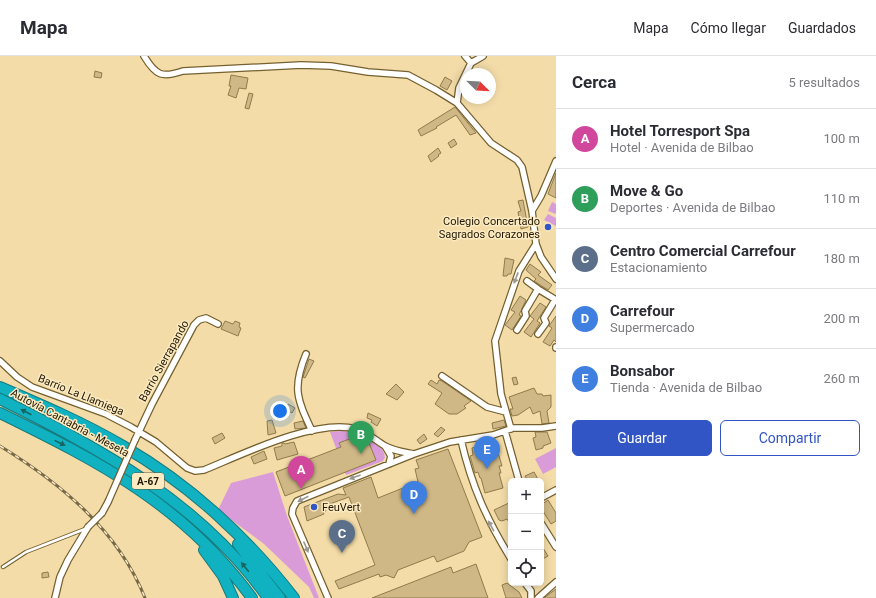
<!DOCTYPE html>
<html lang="es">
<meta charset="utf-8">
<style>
body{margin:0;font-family:Roboto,sans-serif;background:#f2f2f3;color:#2b2b33}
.controls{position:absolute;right:12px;bottom:12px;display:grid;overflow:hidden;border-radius:6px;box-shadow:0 2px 10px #0003}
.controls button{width:36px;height:36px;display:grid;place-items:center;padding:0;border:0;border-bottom:1px solid #e1e1e2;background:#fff;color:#2b2b33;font:20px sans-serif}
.compass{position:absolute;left:460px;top:12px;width:36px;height:36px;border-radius:50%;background:#fff;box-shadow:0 2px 10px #0003;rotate:114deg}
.you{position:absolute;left:280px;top:355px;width:14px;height:14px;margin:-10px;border:3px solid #fff;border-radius:50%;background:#1a73e8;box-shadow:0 0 0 6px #1a73e833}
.badge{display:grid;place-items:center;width:26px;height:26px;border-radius:50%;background:#3255c6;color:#fff;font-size:13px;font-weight:700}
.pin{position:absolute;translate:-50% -33px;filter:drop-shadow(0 1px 2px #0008)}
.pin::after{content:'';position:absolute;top:21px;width:14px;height:12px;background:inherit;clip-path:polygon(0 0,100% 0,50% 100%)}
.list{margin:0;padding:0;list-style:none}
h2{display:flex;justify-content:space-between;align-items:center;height:52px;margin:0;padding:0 16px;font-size:17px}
h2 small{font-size:13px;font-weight:400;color:#7c7c81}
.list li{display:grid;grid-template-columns:26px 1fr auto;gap:12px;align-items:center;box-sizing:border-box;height:60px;padding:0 16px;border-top:1px solid #e1e1e2}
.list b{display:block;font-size:15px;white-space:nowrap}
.list p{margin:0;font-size:13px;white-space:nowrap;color:#7c7c81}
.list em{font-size:13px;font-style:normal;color:#7c7c81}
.actions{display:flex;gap:8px;padding:12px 16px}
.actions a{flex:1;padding:9px 0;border:1px solid #3255c6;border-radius:6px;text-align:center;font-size:14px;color:#3255c6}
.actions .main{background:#3255c6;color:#fff}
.icon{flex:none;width:22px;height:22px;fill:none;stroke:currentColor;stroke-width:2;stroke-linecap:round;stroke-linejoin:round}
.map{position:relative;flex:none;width:556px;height:542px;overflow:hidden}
header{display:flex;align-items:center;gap:24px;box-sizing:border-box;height:56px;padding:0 20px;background:#fff;border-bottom:1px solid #e1e1e2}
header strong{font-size:19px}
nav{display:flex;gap:22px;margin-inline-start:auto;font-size:14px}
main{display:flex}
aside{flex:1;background:#fff}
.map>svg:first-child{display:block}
</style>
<header>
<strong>Mapa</strong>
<nav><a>Mapa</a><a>Cómo llegar</a><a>Guardados</a></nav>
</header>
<main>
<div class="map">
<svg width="556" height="542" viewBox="0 0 556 542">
<rect width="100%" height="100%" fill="#f3dca8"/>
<path fill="#d99cd9" d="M552 146 556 148V158L548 155Z
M548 158 556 162V170L544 164Z
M341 375C356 376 382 382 385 401L383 405 346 419 330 376Z
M556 392V411L543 418 535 403Z
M273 416 287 460 319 542H314L309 531 264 488 218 454 231 427Z"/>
<path fill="#cfb886" stroke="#907b4a" d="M95 15 102 17 101 22 94 21Z
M231 19 248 22 246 33 239 32 236 42 228 39 231 30H229Z
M445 21 452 25 447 34 440 30Z
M249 37 253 38 249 53 245 52Z
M455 51 476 77 470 79 456 59 436 71 437 72 421 80 418 74Z
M454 83 457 88 451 92 448 87Z
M438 92 441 97 438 99 439 100 431 106 428 100Z
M556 117V142L548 138Z
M523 144 528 171 521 173 518 156 521 155 518 145Z
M505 202 514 204 511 218H508L507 220H503Z
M530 208 541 216 538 219 552 229 548 234 534 225 536 223 526 214Z
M520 240 526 244 519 259 521 260 512 274 505 269 515 256 511 254Z
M540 247 546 251 537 265 540 267 531 281 524 276 534 263 530 260Z
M556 260V286L554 284 550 290 543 286 552 272 549 270Z
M225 265 233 268 235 265 240 267 239 271 241 272 238 280 221 273Z
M309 303 314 305 305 322 303 321Z
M516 321 518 328 514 329 512 322Z
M431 324 437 328 439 324 442 325 471 345 464 350 466 352 457 358H449L435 348 442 337 428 328Z
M396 328 404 336 397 344 386 338Z
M534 332 537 338H542L543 340 551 339V351L547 355 549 367 542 368 540 355 533 358 530 351 518 359 512 360 510 353H513L509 341Z
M288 348 295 352 292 357 285 353Z
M368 357 381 363 377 370 371 366 372 364 367 362Z
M272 364 276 377 268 379 267 365Z
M504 364 506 370 493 373 492 367Z
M303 365 306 372 295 373 294 367Z
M441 371 445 374 438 381 434 378Z
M535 376H547L551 387 543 390V392L536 394 533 382 536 381Z
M222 377 225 382 215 388 212 382Z
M424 378 427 383 420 388 417 384Z
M357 380 360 391 369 387 376 404 285 440 276 416 341 391 339 387Z
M294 386 298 398 277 404 274 392 282 390V387H284L285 388Z
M493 387 494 393H497L502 410H499L501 417H499L503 432 485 437 481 422H480L478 416 475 417 470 400 473 399 472 392Z
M448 393 482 481 469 486 464 495 437 506 434 500 398 514 394 522 386 519 380 521 379 518 339 533 335 525 375 509 349 441 324 450 326 455 323 456 324 458 307 465 304 451 338 438 346 439 343 432 371 421 378 442 418 426 415 413 419 412 416 404Z
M264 395 267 403 254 408 251 401Z
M534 416 539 425H528L525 420Z
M548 444 556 457V465L551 468 541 452V449Z
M511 446V469L507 463 502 465 499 464 494 454Z
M541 489 548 500 541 504Z
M476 508 488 542H372L451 511 453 517Z
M48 516 49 521 42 522V517Z
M507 527 519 536 522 542H506L502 529Z
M556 533V542H544Z"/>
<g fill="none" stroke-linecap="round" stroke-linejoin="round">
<g stroke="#756130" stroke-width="4.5">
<path id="service" d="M3 511 26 496 85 473"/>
</g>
<g stroke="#756130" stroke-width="8">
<path id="minor" d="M144 0C156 20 162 22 183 15L301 9 331 10 368 16 408 19 436 34 457 47 491 87 517 104 522 111 532 155 536 188 541 201 556 223
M465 0 471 7
M457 47 459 32 471 7 483 0
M532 155 541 140 556 105
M527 225 538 233
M517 274 526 260 525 255 538 233 556 244
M538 278 546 267 544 262 555 244
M556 291V292
M306 298C292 332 297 343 312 375
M0 305 17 321 32 331 106 358 131 371 156 386 187 412 195 415 204 414C241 399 316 362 356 373 367 376 375 384 385 390 394 395 404 396 414 398
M442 320 487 351 506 356
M511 373 501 338 495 285 519 215 536 188
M505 375 519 425
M135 384 152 348 194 269 199 264 206 262 218 268
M461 384C472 431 486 462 511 503
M385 390 391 400 389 408
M541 442 556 434
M102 457 108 446
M541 467 556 491
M525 527 531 535V542
M55 542 60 521 68 504 88 471
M328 542 292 458 293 452 297 445 414 398 450 386 493 379 513 372H542L556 370
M538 542 556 526"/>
</g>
<g stroke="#167b7f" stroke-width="12">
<path id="motorway" d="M0 331C42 349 84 367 123 390 189 428 248 482 294 542
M0 343C101 393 201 447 268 542
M0 357C100 406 184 449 252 542
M238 488 280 542
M204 494 223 520 233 542"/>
</g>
<use href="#service" stroke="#fff" stroke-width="2.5"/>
<use href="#minor" stroke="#fff" stroke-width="5.5"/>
<use href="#motorway" stroke="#10b1c1" stroke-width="10"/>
<g stroke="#786948" stroke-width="3">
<path id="rail" d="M0 390C60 427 118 474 145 542"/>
</g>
<use href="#rail" stroke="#fceac0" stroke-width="1.5" stroke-dasharray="4.5" stroke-linecap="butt"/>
<g stroke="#756130" stroke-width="8" stroke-linecap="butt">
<path id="minor-bridge" d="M108 446 135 384
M88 471 102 457"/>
</g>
<use href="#minor-bridge" stroke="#fff" stroke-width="5.5"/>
</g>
<defs><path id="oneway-solid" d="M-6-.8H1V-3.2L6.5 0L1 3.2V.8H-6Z"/></defs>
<g fill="#9b978e">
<use href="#oneway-solid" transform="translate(516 222) rotate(111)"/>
<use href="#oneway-solid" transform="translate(355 421) rotate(160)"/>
<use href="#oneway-solid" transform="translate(303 443) rotate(153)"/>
<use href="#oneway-solid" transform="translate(491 470) rotate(-119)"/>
<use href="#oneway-solid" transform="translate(306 491) rotate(67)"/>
</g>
<g fill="#186462">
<use href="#oneway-solid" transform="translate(26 356) rotate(-153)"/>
<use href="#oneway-solid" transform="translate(60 387) rotate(26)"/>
<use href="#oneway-solid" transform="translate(245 511) rotate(-129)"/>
</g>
<g fill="#3255c6" stroke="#fceac0" stroke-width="1.5">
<circle cx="548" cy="171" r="4"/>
<circle cx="314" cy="451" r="4"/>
</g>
<g text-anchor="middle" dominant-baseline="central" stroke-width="3" stroke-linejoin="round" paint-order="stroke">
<rect fill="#fceac0" stroke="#62563c" stroke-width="1" x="132" y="417" width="32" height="16" rx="3"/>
<g font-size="10" font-weight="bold" fill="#201704">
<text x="148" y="425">A-67</text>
</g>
<g font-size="11" fill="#201704" stroke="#fceac0" text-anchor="end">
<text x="540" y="165">Colegio Concertado<tspan x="540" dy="13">Sagrados Corazones</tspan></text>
<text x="322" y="451" text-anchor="start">FeuVert</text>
</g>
<g font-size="11" fill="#201704" stroke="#fceac0">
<text transform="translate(164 305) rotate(-61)">Barrio Sierrapando</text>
<text transform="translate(81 339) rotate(22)">Barrio La Llamiega</text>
<text transform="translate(70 367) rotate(28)">Autovía Cantabria - Meseta</text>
</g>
</g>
</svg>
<div class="controls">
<button>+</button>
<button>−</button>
<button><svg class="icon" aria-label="locate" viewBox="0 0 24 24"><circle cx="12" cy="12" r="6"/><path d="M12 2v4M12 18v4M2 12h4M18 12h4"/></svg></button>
</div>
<svg class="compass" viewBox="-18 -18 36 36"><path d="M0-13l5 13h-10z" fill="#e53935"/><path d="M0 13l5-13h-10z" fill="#7c7c81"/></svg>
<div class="you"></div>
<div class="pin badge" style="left:301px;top:433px;background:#d1479c">A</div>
<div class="pin badge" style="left:361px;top:398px;background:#2e9e5b">B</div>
<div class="pin badge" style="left:342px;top:497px;background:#5c6f8a">C</div>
<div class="pin badge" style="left:414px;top:458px;background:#3f7fe0">D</div>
<div class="pin badge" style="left:487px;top:413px;background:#3f7fe0">E</div>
</div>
<aside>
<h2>Cerca<small>5 resultados</small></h2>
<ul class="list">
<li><span class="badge" style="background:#d1479c">A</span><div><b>Hotel Torresport Spa</b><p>Hotel · Avenida de Bilbao</p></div><em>100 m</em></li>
<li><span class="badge" style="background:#2e9e5b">B</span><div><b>Move &amp; Go</b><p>Deportes · Avenida de Bilbao</p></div><em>110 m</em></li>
<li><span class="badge" style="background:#5c6f8a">C</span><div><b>Centro Comercial Carrefour</b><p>Estacionamiento</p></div><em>180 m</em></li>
<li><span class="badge" style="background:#3f7fe0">D</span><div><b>Carrefour</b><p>Supermercado</p></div><em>200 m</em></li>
<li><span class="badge" style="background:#3f7fe0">E</span><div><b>Bonsabor</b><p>Tienda · Avenida de Bilbao</p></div><em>260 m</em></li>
</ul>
<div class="actions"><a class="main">Guardar</a><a>Compartir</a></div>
</aside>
</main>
